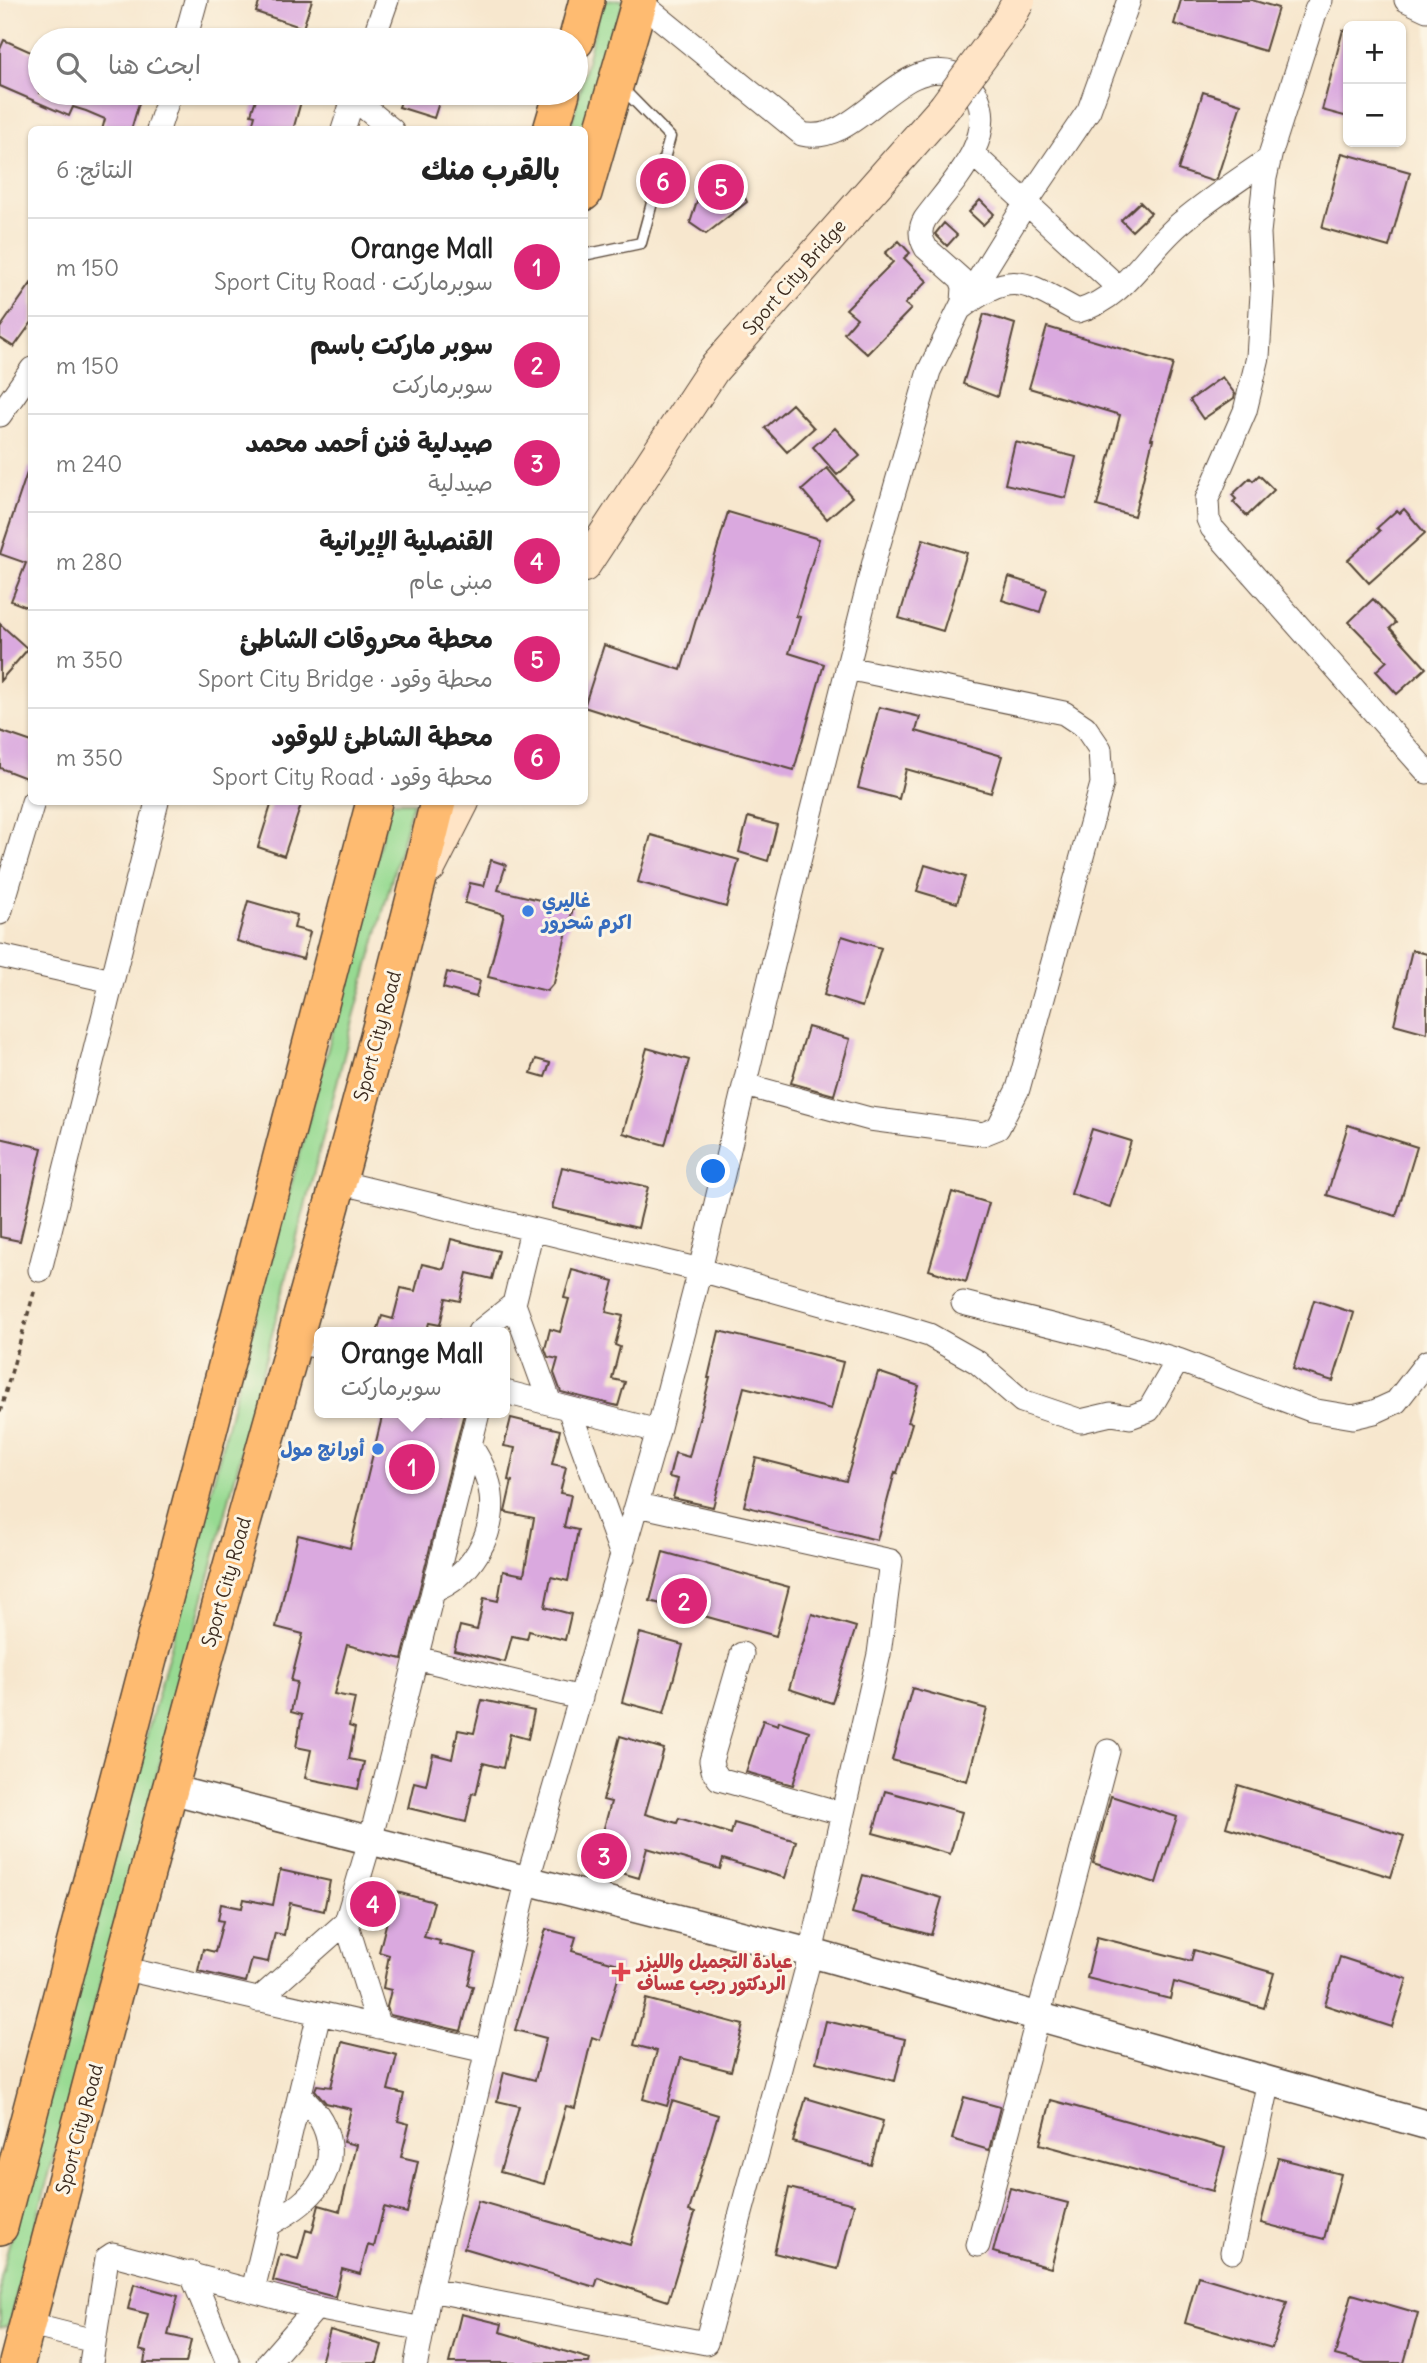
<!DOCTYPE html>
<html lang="ar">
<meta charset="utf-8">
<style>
body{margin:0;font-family:Delius,"Playpen Sans Arabic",sans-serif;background:#f6f6f6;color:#222;direction:rtl}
.controls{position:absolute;right:21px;top:21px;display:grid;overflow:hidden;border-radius:10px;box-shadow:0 2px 5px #0004}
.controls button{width:63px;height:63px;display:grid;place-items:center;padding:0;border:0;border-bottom:2px solid #e0e0e0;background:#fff;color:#222;font:35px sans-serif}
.you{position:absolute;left:714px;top:1172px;width:24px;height:24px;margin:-18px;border:5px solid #fff;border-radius:50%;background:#1a73e8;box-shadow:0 0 0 10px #1a73e833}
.badge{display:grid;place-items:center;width:46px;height:46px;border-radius:50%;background:#db2777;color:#fff;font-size:23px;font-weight:700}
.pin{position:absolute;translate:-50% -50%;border:4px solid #fff;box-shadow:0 2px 7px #0006}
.popup{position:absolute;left:314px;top:1327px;width:196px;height:91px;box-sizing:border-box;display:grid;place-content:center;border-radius:10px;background:#fff;filter:drop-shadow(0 2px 5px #0005);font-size:23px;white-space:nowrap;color:#767676}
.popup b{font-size:26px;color:#222}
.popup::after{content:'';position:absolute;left:50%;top:100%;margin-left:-14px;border:14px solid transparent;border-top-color:#fff}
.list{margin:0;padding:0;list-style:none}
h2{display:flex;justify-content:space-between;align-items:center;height:91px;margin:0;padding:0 28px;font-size:30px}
h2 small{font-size:23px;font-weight:400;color:#767676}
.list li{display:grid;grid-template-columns:46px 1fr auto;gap:21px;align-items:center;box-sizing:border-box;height:98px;padding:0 28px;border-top:2px solid #e0e0e0}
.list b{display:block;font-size:26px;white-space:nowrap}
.list p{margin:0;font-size:23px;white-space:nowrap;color:#767676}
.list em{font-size:23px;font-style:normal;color:#767676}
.icon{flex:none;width:38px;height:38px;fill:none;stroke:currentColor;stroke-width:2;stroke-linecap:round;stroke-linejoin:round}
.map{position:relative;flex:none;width:1427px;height:2363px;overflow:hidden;direction:ltr}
.search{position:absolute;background:#fff;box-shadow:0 2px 5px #0004;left:28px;top:28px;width:560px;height:77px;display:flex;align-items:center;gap:18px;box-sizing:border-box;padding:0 24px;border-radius:38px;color:#767676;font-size:26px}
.panel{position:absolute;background:#fff;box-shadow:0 2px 5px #0004;left:28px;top:126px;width:560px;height:679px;border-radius:10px;direction:rtl}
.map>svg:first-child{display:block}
</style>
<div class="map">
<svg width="1427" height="2363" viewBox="0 0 1427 2363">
<rect width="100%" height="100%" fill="#fcf5e5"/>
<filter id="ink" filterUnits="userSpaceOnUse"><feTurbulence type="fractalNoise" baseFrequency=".0143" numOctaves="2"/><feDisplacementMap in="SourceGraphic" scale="14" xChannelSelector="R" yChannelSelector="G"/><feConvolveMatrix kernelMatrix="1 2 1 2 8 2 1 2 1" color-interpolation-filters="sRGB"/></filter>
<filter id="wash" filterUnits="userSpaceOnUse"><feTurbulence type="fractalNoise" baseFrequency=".00686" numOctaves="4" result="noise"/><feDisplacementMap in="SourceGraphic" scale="28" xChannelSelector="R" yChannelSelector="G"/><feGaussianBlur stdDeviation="1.57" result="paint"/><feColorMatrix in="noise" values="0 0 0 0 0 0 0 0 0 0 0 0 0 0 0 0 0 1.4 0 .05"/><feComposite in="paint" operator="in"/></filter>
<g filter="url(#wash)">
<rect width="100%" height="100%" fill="#f7e7ce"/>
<path fill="#97da92" stroke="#698258" stroke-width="2" d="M602 0H624L584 130H570Z
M390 802H413L354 1017 184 1674 10 2319 8 2325 0 2328V2278L184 1598 240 1375 352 959Z"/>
<g id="blocks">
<path fill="#daa9df" d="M260 0H312L303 28 256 12Z
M1181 0H1252L1278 8 1265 51 1174 24Z
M1343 30 1348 31V117L1322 110Z
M4 40 40 56 32 77 40 81V93H142L131 130H102L105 119 86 111 73 107 69 116 0 86V49Z
M1203 92 1241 104 1217 178 1212 181 1178 170Z
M258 93H300L299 97 302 98 293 130H251L255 115 251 114Z
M404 93H442L434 118 399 107Z
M1342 153 1410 172 1389 247 1322 228Z
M709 163 733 172 747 202 706 234 690 223Z
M980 200 994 214 983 225 969 212Z
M1140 202 1151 213 1132 231 1121 220Z
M944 223 957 235 947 246 935 234Z
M899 241 910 253 904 258 927 281 905 304 911 309 867 354 844 333 857 318 846 309 893 262 885 253Z
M32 282V322L14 347 0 338V328Z
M984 314 1015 324 997 397 963 384Z
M1047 327 1173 364 1151 439H1153L1134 516 1097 506 1120 415 1029 388Z
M1222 377 1235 394 1234 398 1203 419 1190 400Z
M792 404 814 428 787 452 765 428Z
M835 428 860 456 837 475 813 447Z
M1015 442 1076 457 1066 498 1005 484Z
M29 467 32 468V609L11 601 26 563 0 554Z
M827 468 852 497 827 519 802 490Z
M1259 475 1274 490 1247 516 1233 502 1236 499 1232 495 1250 478 1253 481Z
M1404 509 1425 533 1369 583 1348 560 1380 531 1377 528 1397 510 1400 513Z
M728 512 819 539 796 616 800 617 789 653 824 664 794 770 678 737 584 707 604 645 681 670Z
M923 539 967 553 943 631 899 618Z
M1009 577 1047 589 1040 612 1002 600Z
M1373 599 1396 623 1390 628 1426 668 1397 694 1376 671 1387 661 1349 622Z
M0 624 28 649 0 681Z
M879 707 920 717 916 731 1002 756 991 793 906 769 899 799 858 788Z
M0 731 32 742V764L26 778 0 768Z
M272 802H302L284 856 258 847Z
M748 817 777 825 768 861 739 852Z
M651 835 739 860 726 907 638 882Z
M491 860 506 865 498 890 573 908 554 983 547 991 488 977 504 914 465 903 470 883 484 886Z
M925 865 965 877 957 903 917 891Z
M248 901 297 915 294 928 310 932 303 959 237 941Z
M842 936 881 948 862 1007 824 995Z
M1412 950 1427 954V1033L1394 1024Z
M447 972 480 981 476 997 443 988Z
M808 1027 850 1039 834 1095 791 1083Z
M647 1048 689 1060 665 1145 623 1133Z
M536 1059 550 1063 545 1077 531 1073Z
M1348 1125 1417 1147 1396 1216 1327 1195Z
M1092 1129 1131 1141 1110 1207 1071 1194Z
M0 1138 42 1148 20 1241 0 1237Z
M562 1167 648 1187 638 1228 552 1208Z
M952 1192 989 1203 966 1282 929 1270Z
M451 1239 499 1251 492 1279 467 1273 460 1301 446 1298 440 1325 429 1323 426 1332H377L382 1316 393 1319 401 1288 415 1291 422 1264 444 1269Z
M572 1270 614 1281 606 1312 623 1316 615 1345 620 1347 612 1379 625 1382 618 1406 561 1392 554 1373 558 1359 548 1357 545 1349 550 1329 560 1332 569 1299 564 1298Z
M1314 1300 1354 1313 1333 1381 1293 1369Z
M719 1331 843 1362 831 1409 744 1387 713 1507 673 1498 678 1479 669 1477 675 1453 689 1457 710 1378H708Z
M878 1372 919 1386 908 1422 912 1423 897 1473 895 1472 877 1540 744 1506 756 1458 846 1481Z
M383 1413H464L402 1659 347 1645 334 1694 355 1698 349 1726 355 1728 349 1759 364 1762 358 1789 305 1778 311 1750 296 1747 302 1715 291 1712 297 1682 291 1681 303 1634 276 1627 298 1535 350 1548Z
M511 1418 560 1430 552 1464 566 1467 560 1493 571 1495 564 1527 578 1530 568 1581 551 1577 545 1607 571 1614 565 1640 529 1631 527 1639 512 1636 505 1662 454 1650 460 1626 477 1630 484 1598 498 1601 503 1571 524 1575 534 1518 505 1512 512 1481 508 1480 515 1448 504 1446Z
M663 1552 789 1587 776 1636 650 1601Z
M812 1614 856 1627 832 1703 789 1689Z
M640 1633 683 1645 664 1713 622 1702Z
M912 1688 987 1709 967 1781 892 1760Z
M482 1700 534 1711 528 1739 510 1734 503 1768 483 1763 476 1794 472 1793 466 1822 408 1808 414 1782 426 1785 433 1754 452 1759 458 1730 474 1733Z
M763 1720 778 1725 779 1721 809 1731 793 1785 746 1772Z
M620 1736 664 1749 645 1814 677 1823 679 1818 731 1834 734 1823 796 1841 785 1878 723 1859 720 1869 647 1848 639 1878 594 1865 611 1802 603 1800Z
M1238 1785 1404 1836 1391 1877 1226 1827Z
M885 1791 962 1812 950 1854 873 1833Z
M1111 1796 1177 1817 1156 1883 1093 1863Z
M280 1870 330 1881 324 1911 290 1903 284 1935 275 1933 268 1962 252 1959 246 1982 198 1971 203 1949 215 1952 223 1921 218 1920 221 1904 242 1908 244 1899 273 1905Z
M863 1875 942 1898 931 1935 852 1913Z
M382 1888 434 1902 424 1937 440 1941 439 1944 476 1953 468 1985 473 1986 461 2031 390 2015 387 2007 391 1990 383 1988 389 1955 379 1952 388 1917 375 1913Z
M546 1929 576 1937 572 1951 622 1965 600 2040 592 2037 575 2108 566 2106 544 2184 500 2172 519 2106 497 2101 504 2072 535 2080 546 2038 515 2030Z
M1097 1937 1191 1961 1194 1950 1274 1973 1264 2008 1174 1982 1170 1999 1087 1978Z
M1340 1957 1407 1979 1392 2027 1325 2005Z
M646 1999 743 2025 731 2071 681 2058 667 2106 643 2099 657 2051 634 2045Z
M826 2021 905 2039 895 2081 816 2062Z
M342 2042 397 2055 388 2090 404 2094 398 2121 409 2124 401 2157 418 2161 407 2213 384 2207 374 2247 368 2245 360 2274 342 2269 335 2297 273 2281 280 2254 298 2259 306 2230 312 2232 319 2205 340 2211 356 2145 343 2142 351 2109 326 2103 315 2090 317 2085 331 2087Z
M964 2097 1000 2107 989 2150 952 2139Z
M806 2098 883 2121 871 2165 793 2142Z
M1051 2100 1225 2148 1213 2191 1040 2144Z
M672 2101 718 2115 689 2211 695 2213 668 2301 598 2278 595 2287 464 2248 478 2201 630 2245Z
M1278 2158 1341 2174 1324 2239 1261 2223Z
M789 2188 854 2204 838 2269 774 2253Z
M1010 2188 1068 2203 1051 2268 993 2252Z
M1198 2276 1287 2302 1272 2348 1185 2323Z
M134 2284 178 2296 168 2335 191 2340 186 2363H144L146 2352 139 2350 148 2314 128 2309Z
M1352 2294 1418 2313 1404 2363H1365L1335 2355Z
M461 2314 502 2324 500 2332 590 2359 589 2363H449Z
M330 2330 382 2345 377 2363H321Z"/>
</g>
</g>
<g filter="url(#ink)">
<use href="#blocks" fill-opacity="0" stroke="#574638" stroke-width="2"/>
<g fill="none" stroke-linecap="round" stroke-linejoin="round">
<g stroke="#574638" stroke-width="13">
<path id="service" d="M584 255 641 243 670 137 620 86"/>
</g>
<g stroke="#574638" stroke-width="25">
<path id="minor" d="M1321 0 1316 10 1271 152 1265 178 1259 233 1262 294 1258 357 1245 411 1207 499 1208 519 1212 528 1427 772
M1406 0 1427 10
M185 40 196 0
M373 40 387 0
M353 98 392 130
M158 130 170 93
M343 130 355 93
M973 154 1119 288
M966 300 1026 203 1089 110 1129 0
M961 308C1014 268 1025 283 1078 311 1126 298 1146 251 1182 222 1209 199 1240 179 1269 159
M0 415 32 369
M0 913 33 802
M0 956 112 981
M745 1085 870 1119 983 1134 998 1128 1018 1089 1102 784 1100 749 1085 727 1064 713 847 668
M338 1182 700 1270 900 1326 929 1335 977 1362 1022 1401 1081 1421 1111 1414 1130 1417 1149 1410 1178 1360
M532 1230 514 1304 550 1403
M40 1270 157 802
M963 1303 1107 1339 1178 1360 1311 1410 1353 1417 1374 1412 1396 1402 1427 1362
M479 1332 514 1304
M294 1341 319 1347
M505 1392 658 1431
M569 1409 623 1558
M433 1591C470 1577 496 1535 491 1495 489 1476 480 1460 470 1445
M742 1654 711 1761 713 1770 719 1779 841 1813
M416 1658 581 1698
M346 1922 379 2027
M121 1968 486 2051
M258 2000 346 1922 370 1841 478 1413
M269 2225C281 2217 295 2210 305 2200 342 2167 334 2125 300 2095
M978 2245 1108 1751
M1232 2252 1269 2081
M191 2273 228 2363
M253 2290 319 2014
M430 2290 706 2343 811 1953 879 1654 891 1561 638 1505
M27 2324 94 2341
M91 2363 107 2258 113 2254 316 2308 423 2329
M268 2363 316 2308
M416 2363 430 2290 527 1882 658 1431 700 1270 776 953 876 554 929 371 963 302 964 287 961 279 926 248C920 238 919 229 925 219 949 186 997 141 977 96 972 86 966 78 955 74 897 54 859 147 802 134L640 2"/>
</g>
<g stroke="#574638" stroke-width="31">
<path id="tertiary" d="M169 1789 811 1953 1427 2125"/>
</g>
<g stroke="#574638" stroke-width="34">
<path id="secondary" d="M584 566 713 370 944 108
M430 867 463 802"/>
</g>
<g stroke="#574638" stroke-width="38">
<path id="primary" d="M576 41 587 0
M551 130 562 93
M584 193 640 0
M0 2227 374 802
M17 2363C84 2106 152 1850 223 1594 297 1330 373 1067 438 802"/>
</g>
<path stroke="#574638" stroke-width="3.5" stroke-dasharray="5 5" stroke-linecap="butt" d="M0 1412 35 1289"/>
<use href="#service" stroke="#fff" stroke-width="10"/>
<use href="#minor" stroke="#fff" stroke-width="23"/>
<use href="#tertiary" stroke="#fff" stroke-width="28"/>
<use href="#secondary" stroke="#ffe4c6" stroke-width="32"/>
<use href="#primary" stroke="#febb71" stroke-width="35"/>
<g stroke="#574638" stroke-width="34" stroke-linecap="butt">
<path id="secondary-bridge" d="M944 108 1007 22 1019 0"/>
</g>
<use href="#secondary-bridge" stroke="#ffe4c6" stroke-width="32"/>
</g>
</g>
<g fill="#3f7fe0" stroke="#fcf5e5" stroke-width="2.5">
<circle cx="528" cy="911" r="7"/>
<circle cx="378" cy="1449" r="7"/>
</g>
<path fill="#e0444e" stroke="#fcf5e5" stroke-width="2.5" d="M617.5 1961.5h7v7h7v7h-7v7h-7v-7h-7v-7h7z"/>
<g text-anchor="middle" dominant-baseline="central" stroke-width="6" stroke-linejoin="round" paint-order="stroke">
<g font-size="19" fill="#3b2a1e" stroke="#fcf5e5">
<text transform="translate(794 277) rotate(-49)">Sport City Bridge</text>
<text transform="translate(377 1036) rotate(-75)">Sport City Road</text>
<text transform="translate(226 1582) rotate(-74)">Sport City Road</text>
<text transform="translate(79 2129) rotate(-75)">Sport City Road</text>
</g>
<g font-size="19" font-weight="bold" fill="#366cbe" stroke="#fcf5e5" text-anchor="start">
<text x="542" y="900">غاليري<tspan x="542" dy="22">اكرم شحرور</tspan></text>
<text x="364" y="1449" text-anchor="end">أورانج مول</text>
</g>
<g font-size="19" font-weight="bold" fill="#be3a42" stroke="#fcf5e5" text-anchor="start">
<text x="637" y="1961">عيادة التجميل والليزر<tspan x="637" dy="22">الردكتور رجب عساف</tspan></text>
</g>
</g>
</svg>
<div class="controls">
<button>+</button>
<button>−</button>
</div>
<div class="you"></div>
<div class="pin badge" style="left:412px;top:1467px">1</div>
<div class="popup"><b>Orange Mall</b>سوبرماركت</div>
<div class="pin badge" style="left:684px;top:1601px">2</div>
<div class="pin badge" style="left:604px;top:1856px">3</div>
<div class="pin badge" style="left:373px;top:1904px">4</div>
<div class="pin badge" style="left:721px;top:187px">5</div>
<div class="pin badge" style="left:663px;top:181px">6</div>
<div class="search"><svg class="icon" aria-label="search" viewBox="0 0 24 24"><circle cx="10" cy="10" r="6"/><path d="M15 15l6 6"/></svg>ابحث هنا</div>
<section class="panel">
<h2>بالقرب منك<small>النتائج: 6</small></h2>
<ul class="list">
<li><span class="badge">1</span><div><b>Orange Mall</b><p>سوبرماركت · Sport City Road</p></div><em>150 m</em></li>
<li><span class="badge">2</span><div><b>سوبر ماركت باسم</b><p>سوبرماركت</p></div><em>150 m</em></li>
<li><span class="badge">3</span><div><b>صيدلية فنن أحمد محمد</b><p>صيدلية</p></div><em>240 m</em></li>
<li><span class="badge">4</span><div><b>القنصلية الإيرانية</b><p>مبنى عام</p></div><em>280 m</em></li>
<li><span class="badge">5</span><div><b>محطة محروقات الشاطئ</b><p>محطة وقود · Sport City Bridge</p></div><em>350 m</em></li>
<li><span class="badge">6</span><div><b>محطة الشاطئ للوقود</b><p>محطة وقود · Sport City Road</p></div><em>350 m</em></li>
</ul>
</section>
</div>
